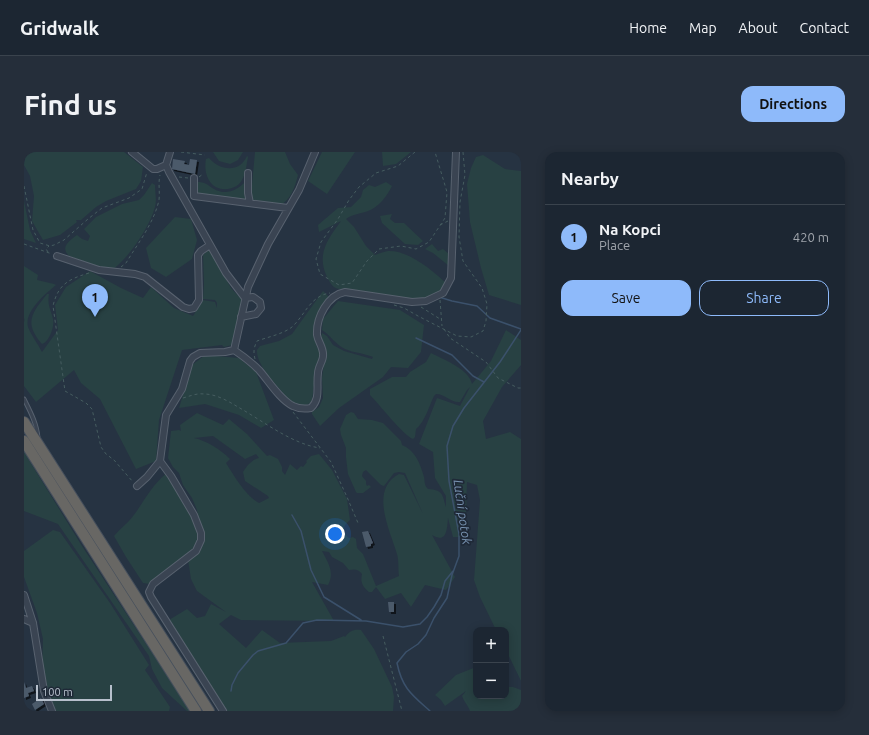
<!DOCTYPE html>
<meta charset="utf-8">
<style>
body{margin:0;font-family:Ubuntu,sans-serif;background:#252e3a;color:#f1f3f6}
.controls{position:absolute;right:12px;bottom:12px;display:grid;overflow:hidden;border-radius:8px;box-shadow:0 2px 10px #0003}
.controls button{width:36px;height:36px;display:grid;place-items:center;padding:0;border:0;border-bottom:1px solid #3a434d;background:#1c2632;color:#f1f3f6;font:20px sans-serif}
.scale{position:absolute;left:12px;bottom:10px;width:76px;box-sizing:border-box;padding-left:4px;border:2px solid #b7c0cc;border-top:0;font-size:11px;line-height:14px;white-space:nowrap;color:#b7c0cc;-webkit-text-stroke:3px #1f2937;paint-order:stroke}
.you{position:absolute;left:311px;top:382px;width:14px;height:14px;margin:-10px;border:3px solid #fff;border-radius:50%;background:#1a73e8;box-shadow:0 0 0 6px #1a73e833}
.badge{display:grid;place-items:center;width:26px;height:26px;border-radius:50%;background:#8ebafa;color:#111;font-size:13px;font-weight:700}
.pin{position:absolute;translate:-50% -33px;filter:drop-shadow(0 1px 2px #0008)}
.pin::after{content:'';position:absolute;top:21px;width:14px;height:12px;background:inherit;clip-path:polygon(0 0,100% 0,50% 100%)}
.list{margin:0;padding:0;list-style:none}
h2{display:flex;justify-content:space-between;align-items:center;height:52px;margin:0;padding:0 16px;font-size:17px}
h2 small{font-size:13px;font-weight:400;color:#a0a5ac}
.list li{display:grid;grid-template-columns:26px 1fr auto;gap:12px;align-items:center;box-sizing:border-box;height:64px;padding:0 16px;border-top:1px solid #3a434d}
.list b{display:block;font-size:15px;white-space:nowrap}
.list p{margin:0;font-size:13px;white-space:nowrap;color:#a0a5ac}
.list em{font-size:13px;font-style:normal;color:#a0a5ac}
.actions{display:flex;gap:8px;padding:12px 16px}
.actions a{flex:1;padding:9px 0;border:1px solid #8ebafa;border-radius:12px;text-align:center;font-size:14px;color:#8ebafa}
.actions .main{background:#8ebafa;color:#111}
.map{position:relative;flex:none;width:497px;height:559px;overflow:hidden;border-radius:12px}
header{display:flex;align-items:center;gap:24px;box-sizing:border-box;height:56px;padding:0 20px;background:#1c2632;border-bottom:1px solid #3a434d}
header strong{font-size:19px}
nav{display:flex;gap:22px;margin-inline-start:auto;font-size:14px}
.intro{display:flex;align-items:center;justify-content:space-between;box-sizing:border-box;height:96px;padding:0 24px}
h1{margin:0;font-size:28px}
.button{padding:10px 18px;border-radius:12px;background:#8ebafa;color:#111;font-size:14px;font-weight:700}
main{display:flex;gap:24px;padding:0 24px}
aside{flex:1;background:#1c2632;border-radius:12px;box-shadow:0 2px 10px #0003}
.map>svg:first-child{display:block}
</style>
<header>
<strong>Gridwalk</strong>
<nav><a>Home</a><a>Map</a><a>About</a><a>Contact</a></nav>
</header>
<div class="intro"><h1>Find us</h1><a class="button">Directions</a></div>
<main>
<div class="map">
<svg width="497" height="559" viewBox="0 0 497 559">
<defs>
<filter id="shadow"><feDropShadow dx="2" dy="2" stdDeviation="0" flood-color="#0009"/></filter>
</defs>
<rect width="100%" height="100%" fill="#263342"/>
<path fill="#284143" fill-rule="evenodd" d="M2 0H100L119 15 117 29 112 37 82 49 72 55 57 68H52L53 70 36 83 19 88 8 69 10 44 6 24 0 13Z
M189 0H219L214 8 206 12 195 9Z
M231 0H261L266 12 274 23C271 35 267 48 255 54L246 50 230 49 227 44Z
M298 0H331L303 42 284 29Z
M358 0H387L372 12 359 14Z
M459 3 481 17 497 19V153L465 143 457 116 446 70 443 32 447 16 452 5Z
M223 4 224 5C222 14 222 25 215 32 212 35 208 36 204 37 186 39 179 22 182 7L185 6C195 18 215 22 223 4Z
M222 29 223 49 172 42V30C183 30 181 32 190 37 202 44 214 38 222 29Z
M362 30 368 34C363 44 355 55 344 59 336 62 329 62 322 67L330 75 342 94 351 103C355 101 360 100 364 99 384 98 408 118 422 131 408 159 361 145 337 139 329 137 315 139 310 135 307 133 305 128 303 125 292 102 304 87 317 69L295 80 294 73 314 56 327 55 337 45 339 38 345 33 351 35Z
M128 31 131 33C131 40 133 48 131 55 126 74 105 106 89 117L69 113 45 104C36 95 45 89 53 83L58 87 64 89 66 84 60 77 72 65 98 52 115 48 120 43Z
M0 49 6 78 12 91 0 87Z
M368 62 366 67 371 71H380L399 89 394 93 381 92 358 71 356 64Z
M151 65 167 67 173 88 168 107 142 125 127 116 122 96Z
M408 92 414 99 419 97 425 102V114L409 101 401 97Z
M185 97 207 136 218 148 208 193 200 195 198 193 158 198 135 268 132 309 112 317 76 247 57 231 50 218 12 250 0 234V168L1 170 0 166V114L14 123 13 128 30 132 32 133C20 143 0 160 4 175 7 183 14 192 18 200L34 178 31 153 42 135 66 119 97 136 119 146 127 135 150 156 169 164 179 148 191 150 193 156V151L191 148 179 147 180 132 179 103Z
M299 139 305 145C297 158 288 177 292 192 293 196 296 200 297 204L292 217 288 249C281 257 270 252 263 246 254 234 232 214 233 198L236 194 255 189 268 182Z
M23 142H25C23 154 27 157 29 167 31 174 25 190 18 192 0 171 7 162 23 142Z
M314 149 376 158 400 173 397 200 384 216 367 215 359 225 315 256 296 274 288 262V260L295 255 299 246 298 226 302 198 297 184 298 181 303 184 309 193 320 199 348 207 349 205C340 201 330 201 321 197 311 192 307 184 298 178L299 167Z
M482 178 497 188V213L478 235 459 269 462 287 486 280 497 287V529L482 498V478H472L456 445 450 428 456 348 453 333 443 330 442 363 438 385H429L424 366C423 377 423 392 408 383L431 425 422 438 401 433 387 455 377 441 361 447 352 435 348 440H345C339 435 336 431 338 422 334 417 331 417 325 418L319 411 308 405 305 400 298 399C304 411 311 420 304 433L288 430 310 469 217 468 207 463 195 472 222 496 238 478 256 491 307 489 320 484 321 485C326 479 329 477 337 478L350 497 368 535 370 545 369 559H202L145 468 163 457 173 466 181 464 187 452 202 460 173 439 167 427 164 408 175 399 180 386 174 365 173 358 168 346 159 333 155 321 149 315 144 306 147 279 155 278 157 279 156 273 173 261 199 273 205 267 223 282 243 304 246 303 254 307 258 315V319L261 323 266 312 273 318 277 314 279 315 283 310 282 309 287 304 295 302 308 318 323 347 326 368C319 374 317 379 325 386L329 385 332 387 333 396 339 402 352 434 375 424C374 417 375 408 373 402 366 378 345 338 375 322L380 323 399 362 381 321 375 320 370 321 360 334 357 333 342 318 339 320 338 324 342 329V332L343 334 345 333 347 335 339 341H333L332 340 324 322 322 305V296L317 283 316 277 322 263 327 260 330 261 334 267 348 268 359 271 377 289 378 293C391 298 396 311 400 325 401 330 400 333 404 337 419 338 418 342 422 355V344L411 326 409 300 395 292 413 246 436 254 446 235 443 238 436 250C427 251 421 242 412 242L410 244C405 254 401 270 392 277L391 285 389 287C379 283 355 252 346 243V237L368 225H382L386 220 402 210 407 201C419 207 446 218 448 232L467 209ZM189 284 221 307 232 302 235 306C227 308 223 314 219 320L221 329 244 344 245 346 235 351C222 344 210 324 202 311L206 307C196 297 183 289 170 286Z
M181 203 215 206 232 220 250 268 237 276 215 263 181 252 155 256 168 213Z
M0 300 58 394 166 559H163L138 536 128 517 125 504 34 372 0 359Z
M143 321C151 335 178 373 175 387 173 400 137 424 126 432L119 431 102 405 90 384C94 379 99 375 104 370 118 355 125 335 143 321Z
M29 378 36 380 86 451 125 513 121 518 146 555 145 559H30L25 545 18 517 19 487 13 461 0 425V399Z
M452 515V544H482V535H489L497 538V559H446C444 553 440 550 438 544L442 539 421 554 417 548 411 543 432 523Z"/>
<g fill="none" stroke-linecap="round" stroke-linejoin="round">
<path stroke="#3b516b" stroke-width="1.5" d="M415 145 428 149 453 154 466 166 497 177
M392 186 428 203 449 224 460 230
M268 363 277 379 287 418 300 445 337 468
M207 539 208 533 214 521 229 503 234 499 262 491 279 471 293 468 342 469 379 475 396 472 403 465 410 455 417 443 421 429 429 419
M406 559C388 543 378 536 373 511L382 500 394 492 402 483 410 466 423 446 428 423 435 404V382L425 329 423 294 429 274 440 256 476 210 497 178"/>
</g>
<path fill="#4c5a6b" filter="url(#shadow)" d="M149 7 161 9 160 12 165 13 166 7 173 8 171 22 148 17Z
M344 379 349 391 347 392V394L342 395 338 380Z
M364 450H370V460H365Z
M0 530 2 536 8 534 10 539 4 541 5 544 0 546Z
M17 546 20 552 11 558 8 552Z"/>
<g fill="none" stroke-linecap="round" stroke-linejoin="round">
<g stroke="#58626f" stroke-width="5">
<path id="service" d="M0 247C6 259 13 272 14 286"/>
</g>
<g stroke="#58626f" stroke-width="8">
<path id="minor" d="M108 0 129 17H133L142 13
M146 0 142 13 145 20 202 121 221 146
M224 21V41L226 51
M170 26V44L264 56
M33 104 75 118 111 122 121 125 159 155 165 157 170 156 175 148 174 103 177 99 186 93
M217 165 232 162 237 156 236 150 229 145 221 146
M210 198 224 135 244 92 275 38 291 0
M136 309 147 324 170 363 177 381V388L172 399 129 432 125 440 127 445 199 559
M113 334 123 325 136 309 142 263 158 237 166 209 169 205 176 201 201 200 210 198C219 204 227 210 235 218 244 228 256 248 269 254 275 257 281 257 287 256 297 246 292 235 294 221 294 215 299 209 299 204 300 196 294 190 293 183 292 165 304 143 321 140L388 150 402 149 419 141 427 126 432 0
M0 443 9 471 20 539 28 559
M0 467 9 471"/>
</g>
<g stroke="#454f5c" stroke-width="12">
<path id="trunk" d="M0 270 185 559
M0 289 172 559"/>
</g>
<path stroke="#465d60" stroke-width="1" stroke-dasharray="3 3" stroke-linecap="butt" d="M157 0 181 3
M391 0 374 14 352 21 335 35 325 48 314 67 297 90 292 107 296 122 315 133 328 131 343 109 355 97 377 94 392 97 405 90 421 66 423 40 411 0
M155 25 164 26
M175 25 179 22
M0 34 9 78 16 91 26 94 30 93 40 88 64 67 78 56 105 46 118 37 123 20
M416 73 424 69
M0 92 28 102
M24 100 22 97 25 94
M97 115 102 111C114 91 130 71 135 48 136 39 134 31 136 23
M65 121C45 127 34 132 29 154L41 239 62 251 68 257 77 295 82 302 90 308 109 330
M416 148 418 174
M370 153 380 156 394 164 433 184 447 185 459 179 462 169 463 152 458 136 439 109 435 85 436 50 441 23 439 0
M397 155 416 167
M420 177 426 186 462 210 474 226 494 236H497
M231 207C229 200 230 195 233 189 244 185 259 182 268 175 281 163 286 144 306 141
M159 246C166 244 173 241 180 242 192 242 204 249 214 255 239 269 268 292 296 296
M269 260 307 310 323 345 334 371
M359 484 378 559"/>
<use href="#service" stroke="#3a4452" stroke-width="3"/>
<use href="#minor" stroke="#3a4452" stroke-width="6"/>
<use href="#trunk" stroke="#686764" stroke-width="10"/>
</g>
<g text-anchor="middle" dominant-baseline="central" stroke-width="3.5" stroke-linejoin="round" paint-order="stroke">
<g font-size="13" font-style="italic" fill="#7791af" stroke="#1f2937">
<text transform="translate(439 360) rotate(82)">Luční potok</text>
</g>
</g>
</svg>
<div class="controls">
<button>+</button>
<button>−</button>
</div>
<div class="scale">100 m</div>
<div class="you"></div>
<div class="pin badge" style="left:71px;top:165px">1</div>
</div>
<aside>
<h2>Nearby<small></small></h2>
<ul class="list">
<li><span class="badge">1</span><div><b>Na Kopci</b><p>Place</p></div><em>420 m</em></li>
</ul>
<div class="actions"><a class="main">Save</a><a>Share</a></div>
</aside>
</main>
